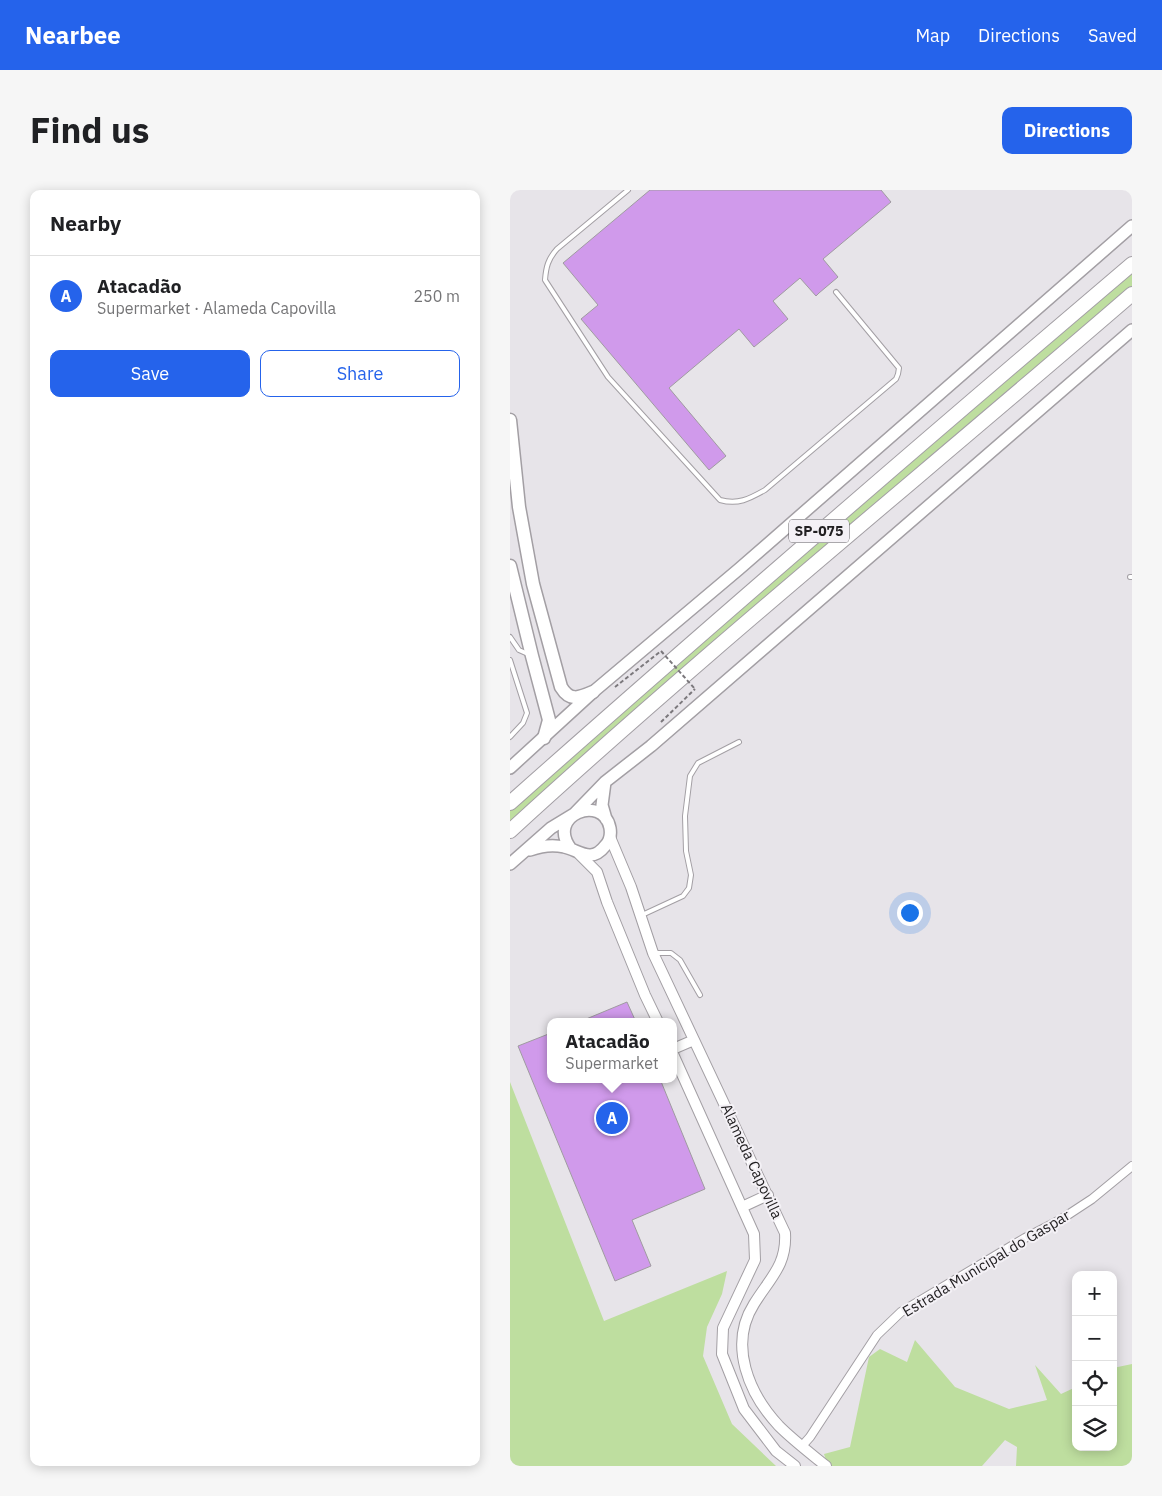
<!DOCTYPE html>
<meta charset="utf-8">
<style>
body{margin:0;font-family:"IBM Plex Sans",sans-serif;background:#f6f6f6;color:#202124}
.controls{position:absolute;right:15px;bottom:15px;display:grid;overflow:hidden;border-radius:10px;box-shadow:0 2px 12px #0003}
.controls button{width:45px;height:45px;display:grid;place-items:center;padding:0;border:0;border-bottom:1px solid #e0e0e0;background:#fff;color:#202124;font:25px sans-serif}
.you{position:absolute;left:399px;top:722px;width:18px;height:18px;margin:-12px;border:4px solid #fff;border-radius:50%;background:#1a73e8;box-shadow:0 0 0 8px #1a73e833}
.badge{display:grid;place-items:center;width:32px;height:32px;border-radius:50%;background:#2563eb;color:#fff;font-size:16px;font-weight:700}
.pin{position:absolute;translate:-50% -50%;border:2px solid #fff;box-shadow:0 1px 5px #0006}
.popup{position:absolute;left:37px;top:828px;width:130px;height:65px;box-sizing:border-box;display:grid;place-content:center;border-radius:10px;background:#fff;filter:drop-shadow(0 1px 4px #0005);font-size:16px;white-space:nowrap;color:#757577}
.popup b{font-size:19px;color:#202124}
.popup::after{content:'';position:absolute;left:50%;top:100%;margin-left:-10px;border:10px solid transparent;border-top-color:#fff}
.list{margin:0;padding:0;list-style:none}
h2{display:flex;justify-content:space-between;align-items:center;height:65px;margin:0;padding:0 20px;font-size:21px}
h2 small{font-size:16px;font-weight:400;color:#757577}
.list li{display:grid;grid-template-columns:32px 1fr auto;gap:15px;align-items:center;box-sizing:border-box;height:80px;padding:0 20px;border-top:1px solid #e0e0e0}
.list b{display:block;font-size:19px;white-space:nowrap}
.list p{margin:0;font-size:16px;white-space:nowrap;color:#757577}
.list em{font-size:16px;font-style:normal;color:#757577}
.actions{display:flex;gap:10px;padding:15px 20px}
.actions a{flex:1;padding:11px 0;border:1px solid #2563eb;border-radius:10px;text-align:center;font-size:18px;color:#2563eb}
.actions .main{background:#2563eb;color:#fff}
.icon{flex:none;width:28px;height:28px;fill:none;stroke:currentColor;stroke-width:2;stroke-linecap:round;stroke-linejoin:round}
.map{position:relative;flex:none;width:622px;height:1276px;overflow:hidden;border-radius:10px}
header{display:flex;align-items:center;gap:30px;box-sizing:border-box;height:70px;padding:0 25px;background:#2563eb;color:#fff}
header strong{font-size:24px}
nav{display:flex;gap:28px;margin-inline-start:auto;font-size:18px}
.intro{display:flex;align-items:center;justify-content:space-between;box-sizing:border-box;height:120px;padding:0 30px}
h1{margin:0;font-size:35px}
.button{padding:12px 22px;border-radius:10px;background:#2563eb;color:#fff;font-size:18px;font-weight:700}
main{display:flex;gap:30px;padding:0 30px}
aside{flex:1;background:#fff;border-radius:10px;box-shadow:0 2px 12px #0003}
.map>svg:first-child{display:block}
</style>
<header>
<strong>Nearbee</strong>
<nav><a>Map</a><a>Directions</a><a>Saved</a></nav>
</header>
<div class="intro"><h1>Find us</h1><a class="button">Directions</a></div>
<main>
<aside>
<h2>Nearby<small></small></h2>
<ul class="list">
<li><span class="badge">A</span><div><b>Atacadão</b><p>Supermarket · Alameda Capovilla</p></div><em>250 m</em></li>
</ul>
<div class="actions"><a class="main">Save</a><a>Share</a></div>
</aside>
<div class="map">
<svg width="622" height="1276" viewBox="0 0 622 1276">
<rect width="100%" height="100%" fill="#e7e4e9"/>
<path fill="#bede9f" d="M622 81V96L189 466 0 635V621L182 458Z
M0 892 94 1131 217 1081 212 1104 197 1137 193 1166 222 1234 266 1276H0Z
M405 1150 445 1197 499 1219 537 1210 525 1175 551 1204 566 1197V1257H603V1178L622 1174V1276H506L507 1257 495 1250 472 1276H318L314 1264 340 1257 359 1167 370 1159 397 1172Z"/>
<path fill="#d09aeb" stroke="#9f9ba0" d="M140 0H371L381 12 313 69 328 87 309 103 306 106 290 88 263 111 278 129 244 157 229 139 159 198 216 266 199 280 71 129 88 115 53 73Z
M117 812 126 832H69Z
M41 843V889H150L195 999 122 1030 141 1076 105 1091 8 856Z"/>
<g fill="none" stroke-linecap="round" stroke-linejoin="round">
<g stroke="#a39fa4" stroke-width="6">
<path id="service" d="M118 0 47 59C38 69 36 77 35 90L98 187 210 310C228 315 239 309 255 300L386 189 388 184 389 178 326 102
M620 387H622
M0 447 9 460 18 464
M0 470 17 523 13 533 0 547
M132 725 173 706 179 698 181 685 176 661 175 626 180 586 188 573 229 552
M145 763H161L170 770 190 805"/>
</g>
<g stroke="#a39fa4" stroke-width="10">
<path id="minor" d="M292 1256 300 1247 367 1145 391 1122 515 1048 550 1030 582 1009 622 976"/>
</g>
<g stroke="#a39fa4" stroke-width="12">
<path id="tertiary" d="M100 647 121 697 143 763 275 1043C277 1075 260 1088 244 1114 218 1155 239 1204 269 1236 283 1250 300 1263 316 1276
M69 664 87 682 97 712 135 805 148 832
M163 859 184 850
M163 864 244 1044 245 1070 213 1138 212 1164 234 1219 266 1261 285 1276
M232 1017 258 1005"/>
</g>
<g stroke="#a39fa4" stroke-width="14">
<path id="secondary" d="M0 578 83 502 229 379 622 36
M95 592 92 615 96 629
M20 660C31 656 42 654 54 657 69 660 81 674 95 656 100 651 101 644 100 638 93 603 35 625 61 659
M0 674 41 638 64 624 95 592 141 556 622 140"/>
</g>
<g stroke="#a39fa4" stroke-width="15">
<path id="primary" d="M0 230 9 317 23 394 51 497C60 512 69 508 83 502
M0 376 22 466 39 530 34 548"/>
</g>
<g stroke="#a39fa4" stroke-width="16">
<path id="motorway" d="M0 613C205 431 413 252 622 74
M0 641C202 456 415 283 622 104"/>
</g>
<path stroke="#7b787c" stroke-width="2" stroke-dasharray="4 2.5" stroke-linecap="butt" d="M105 497 151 461
M151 532 185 499"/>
<use href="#service" stroke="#fff" stroke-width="4"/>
<use href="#minor" stroke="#fff" stroke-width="8"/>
<use href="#tertiary" stroke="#fff" stroke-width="10"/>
<use href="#secondary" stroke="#fff" stroke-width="11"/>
<use href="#primary" stroke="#fff" stroke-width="12"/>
<use href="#motorway" stroke="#fff" stroke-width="14"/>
<path stroke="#7b787c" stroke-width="2" stroke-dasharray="4 2.5" stroke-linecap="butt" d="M151 461 185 499"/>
</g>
<g text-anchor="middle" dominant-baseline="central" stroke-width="4" stroke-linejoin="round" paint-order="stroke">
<rect fill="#f4f1f6" stroke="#615f62" stroke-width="1" x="279" y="329.5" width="60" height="23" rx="4"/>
<g font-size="14" font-weight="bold" fill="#222022">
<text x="309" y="341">SP-075</text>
</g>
<g font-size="15" fill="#222022" stroke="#f4f1f6">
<text transform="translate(242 971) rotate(65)">Alameda Capovilla</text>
<text transform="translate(476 1073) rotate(-31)">Estrada Municipal do Gaspar</text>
</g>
</g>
</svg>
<div class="controls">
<button>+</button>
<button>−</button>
<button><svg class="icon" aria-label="locate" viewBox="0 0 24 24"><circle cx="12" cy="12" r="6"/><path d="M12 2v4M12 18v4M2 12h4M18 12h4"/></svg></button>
<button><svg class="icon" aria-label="layers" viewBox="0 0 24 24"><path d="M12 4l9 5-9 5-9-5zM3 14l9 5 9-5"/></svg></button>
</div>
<div class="you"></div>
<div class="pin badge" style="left:102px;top:928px">A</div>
<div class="popup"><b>Atacadão</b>Supermarket</div>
</div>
</main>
